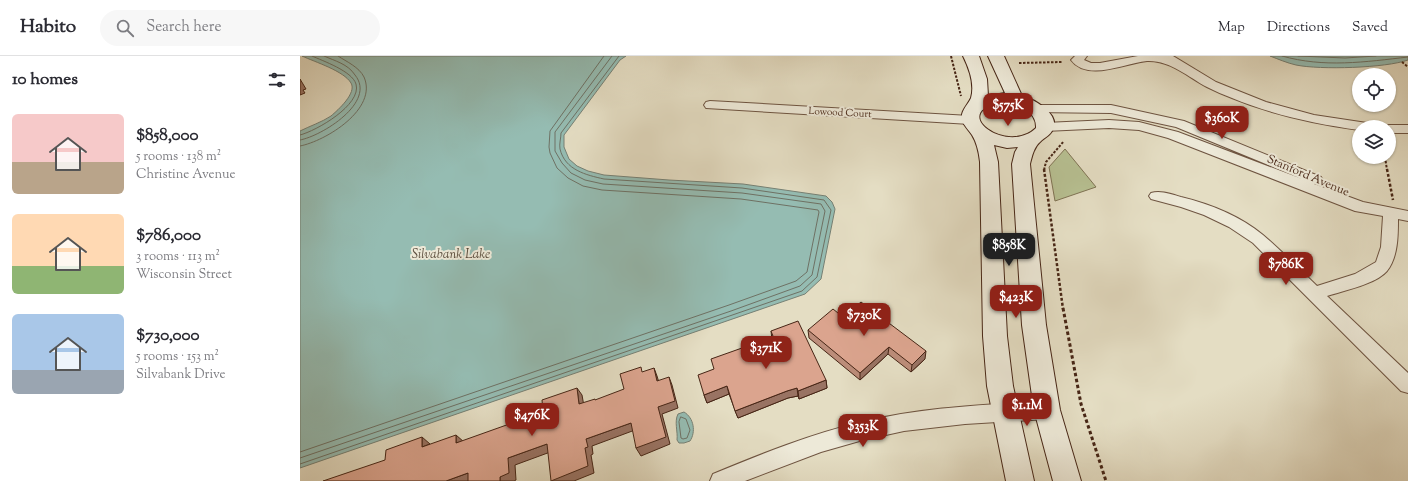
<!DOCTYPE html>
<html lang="en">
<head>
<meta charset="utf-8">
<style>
	:root { --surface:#fff; --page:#f7f7f7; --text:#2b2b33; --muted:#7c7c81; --line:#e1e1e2; --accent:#8f2418 }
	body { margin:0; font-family:"Sorts Mill Goudy",serif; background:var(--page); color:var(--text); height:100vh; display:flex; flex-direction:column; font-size:15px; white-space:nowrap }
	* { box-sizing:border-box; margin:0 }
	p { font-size:13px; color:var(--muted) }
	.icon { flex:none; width:22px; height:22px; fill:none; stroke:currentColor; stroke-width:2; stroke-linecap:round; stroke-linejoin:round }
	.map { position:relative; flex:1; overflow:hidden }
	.sheet { display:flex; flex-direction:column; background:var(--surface); width:300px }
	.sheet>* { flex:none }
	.fabs { position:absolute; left:1052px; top:12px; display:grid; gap:8px }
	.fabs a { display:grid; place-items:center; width:44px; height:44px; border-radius:50%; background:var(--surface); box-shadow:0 1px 3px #0004; font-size:20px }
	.price { position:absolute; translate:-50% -34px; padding:0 9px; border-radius:8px; background:var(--accent); color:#fff; font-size:13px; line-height:26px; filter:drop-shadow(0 1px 2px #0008) }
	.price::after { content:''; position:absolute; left:50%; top:24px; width:12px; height:9px; margin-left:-6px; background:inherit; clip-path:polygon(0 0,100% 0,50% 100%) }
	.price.current { background:#222; color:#fff }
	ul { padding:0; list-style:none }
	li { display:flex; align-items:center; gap:12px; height:100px; padding:0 12px }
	li span { display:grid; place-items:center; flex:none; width:112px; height:80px; border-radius:6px; color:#555 }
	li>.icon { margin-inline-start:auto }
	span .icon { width:48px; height:48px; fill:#fffc; stroke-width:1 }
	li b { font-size:17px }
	h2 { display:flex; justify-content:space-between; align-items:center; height:48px; padding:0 12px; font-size:17px }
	header { display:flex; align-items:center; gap:24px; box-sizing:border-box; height:56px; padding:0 20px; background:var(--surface); border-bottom:1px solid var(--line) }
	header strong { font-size:19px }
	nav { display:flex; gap:22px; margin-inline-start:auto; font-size:14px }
	.search { width:280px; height:36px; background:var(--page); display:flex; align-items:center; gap:10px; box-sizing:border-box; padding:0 14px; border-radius:22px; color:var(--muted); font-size:15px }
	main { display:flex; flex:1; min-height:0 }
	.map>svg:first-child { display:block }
	.green { fill:#b7c092; stroke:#7f7354 }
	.water { fill:#95bcb2; stroke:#768074 }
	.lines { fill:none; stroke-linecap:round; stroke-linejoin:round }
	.shore { stroke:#6e7164; stroke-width:1 }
	.minor-casing { stroke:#6e5441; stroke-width:2 }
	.secondary-casing { stroke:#472616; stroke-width:2 }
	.path-far2 { stroke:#472616; stroke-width:2; stroke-dasharray:2.5 1.5; stroke-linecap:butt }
	.path-far1 { stroke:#472616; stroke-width:2.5; stroke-dasharray:3 2; stroke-linecap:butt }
	.path { stroke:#472616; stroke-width:3; stroke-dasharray:3.5 2.5; stroke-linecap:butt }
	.minor { fill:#ede9d8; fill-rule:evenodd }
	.secondary { fill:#ede9d8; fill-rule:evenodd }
	.wall { fill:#bc8d7a; stroke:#472616 }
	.shaded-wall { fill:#997363; stroke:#472616 }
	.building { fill:#dba48e; stroke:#472616 }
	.labels { text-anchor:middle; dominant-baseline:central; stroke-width:4; stroke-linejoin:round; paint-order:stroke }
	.far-street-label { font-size:10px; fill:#472616; stroke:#ede9d8 }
	.street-label { font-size:12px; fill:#472616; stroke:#ede9d8 }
	.water-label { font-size:13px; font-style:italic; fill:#5a4c3d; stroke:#ede9d8 }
</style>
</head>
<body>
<header>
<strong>Habito</strong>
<div class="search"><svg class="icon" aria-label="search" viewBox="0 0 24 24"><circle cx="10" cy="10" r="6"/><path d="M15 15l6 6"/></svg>Search here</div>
<nav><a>Map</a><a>Directions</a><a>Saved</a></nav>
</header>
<main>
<section class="sheet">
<h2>10 homes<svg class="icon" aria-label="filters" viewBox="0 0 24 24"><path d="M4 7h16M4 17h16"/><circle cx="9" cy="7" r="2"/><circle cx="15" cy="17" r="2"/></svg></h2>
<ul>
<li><span style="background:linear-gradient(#f6c9c9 60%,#b9a48a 0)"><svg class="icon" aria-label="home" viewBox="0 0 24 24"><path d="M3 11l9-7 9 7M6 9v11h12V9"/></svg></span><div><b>$858,000</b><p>5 rooms · 138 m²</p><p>Christine Avenue</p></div></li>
<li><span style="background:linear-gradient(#ffd9b3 65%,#8fb573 0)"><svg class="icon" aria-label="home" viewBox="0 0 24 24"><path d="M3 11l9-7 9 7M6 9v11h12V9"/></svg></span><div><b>$786,000</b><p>3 rooms · 113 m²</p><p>Wisconsin Street</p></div></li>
<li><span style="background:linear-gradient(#a9c7e8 70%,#9aa5b1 0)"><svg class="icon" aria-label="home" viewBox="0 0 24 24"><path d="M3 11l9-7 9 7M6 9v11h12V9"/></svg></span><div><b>$730,000</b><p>5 rooms · 153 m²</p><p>Silvabank Drive</p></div></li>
</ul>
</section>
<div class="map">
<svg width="1108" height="425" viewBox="0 0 1108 425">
	<rect width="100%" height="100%" fill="#e4ddc3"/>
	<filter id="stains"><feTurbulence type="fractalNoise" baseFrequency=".005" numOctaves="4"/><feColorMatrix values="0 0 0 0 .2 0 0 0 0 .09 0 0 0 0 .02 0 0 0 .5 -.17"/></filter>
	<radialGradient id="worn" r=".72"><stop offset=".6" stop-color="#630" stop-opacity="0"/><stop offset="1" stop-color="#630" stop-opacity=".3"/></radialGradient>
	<!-- green -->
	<path class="green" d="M 765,93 L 796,131 L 755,145 L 749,111 Z"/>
	<!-- water -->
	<g class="water">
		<path d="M 2,0 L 326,0 L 320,4 L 264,79 L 264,91 L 269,103 L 277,110 L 288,115 L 304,119 L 369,124 L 443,128 L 526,140 L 532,146 L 535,153 L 521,223 L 505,238 L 0,412 L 0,75 C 10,70 22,66 31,60 C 38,54 57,37 51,27 C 44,15 15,6 2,0 Z"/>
		<path d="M 970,0 L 1108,0 L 1108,4 C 1086,12 1020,14 996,9 C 987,7 978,3 970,0 Z"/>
		<path d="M 384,356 C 394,362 396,376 390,385 L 384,387 L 379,387 L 377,384 C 378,375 374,366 378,358 Z"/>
	</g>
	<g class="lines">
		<!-- shore -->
		<g class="shore">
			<path d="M 982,0 C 1024,12 1065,6 1108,1"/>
			<path d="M 998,0 L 1045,2 L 1076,0"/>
			<path d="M 0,79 C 16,75 62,49 56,28 C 52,15 23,5 12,0"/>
			<path d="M 0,84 C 22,80 77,46 55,19 C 48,8 35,5 24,0"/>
			<path d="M 0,90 C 26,85 78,53 64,21 C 59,11 47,6 38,0"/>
			<path d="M 381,361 L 386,363 L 390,374 L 387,382 L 383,383 L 381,382 L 379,366 Z"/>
			<path d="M 0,396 L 429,249 L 496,225 L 507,216 L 519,156 L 518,154 L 441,143 L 302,134 L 283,130 L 268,122 L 257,112 L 250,97 L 249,91 L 250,75 L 304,0"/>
			<path d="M 0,402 L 431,255 L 500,230 L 512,219 L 525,155 L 521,148 L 442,137 L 303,128 L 285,124 L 271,117 L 262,107 L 255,95 L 255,76 L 312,0"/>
			<path d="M 0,408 L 502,235 L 517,221 L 531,154 L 524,144 L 442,132 L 304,123 C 286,119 265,114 260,93 C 259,88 261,82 261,77 L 319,0"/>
		</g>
		<!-- minor casing -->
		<g class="minor-casing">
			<g id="minor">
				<path d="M 775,0 L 787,0 L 784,4 L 791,7 L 800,7 L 838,0 L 873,0 L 916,26 L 966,46 L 1014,59 L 1067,67 L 1072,68 L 1073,71 L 1059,71 L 1059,74 C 1016,68 973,59 932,42 C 924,39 915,35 907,31 C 888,21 870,4 847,5 C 826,7 787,26 771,4 Z"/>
				<path d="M 410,45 L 670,60 L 674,61 L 676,64 L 674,67 L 670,68 L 406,52 L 404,49 L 406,46 Z"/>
				<path d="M 737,49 L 811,49 L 884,65 L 1021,121 L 1023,124 L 1021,127 L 1014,128 L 1063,146 L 1108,155 L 1108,165 L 1098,163 C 1098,180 1098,201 1087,215 C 1076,228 1043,235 1027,240 L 1108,317 L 1108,337 L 1101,335 L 953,187 L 929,171 L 904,159 L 881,151 L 851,143 L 849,140 L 851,137 C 860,134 871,138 881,141 C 910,148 940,160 963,179 C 982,195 999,213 1017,230 L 1055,218 L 1076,206 L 1081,191 L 1083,160 L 1055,155 L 868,82 L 839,74 L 809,72 L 745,75 L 740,74 L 739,71 L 740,68 L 745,67 L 809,64 L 839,66 L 878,76 L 1002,123 L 876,71 L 811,57 L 733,56 L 731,53 L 733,50 Z"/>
				<path d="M 1089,69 L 1108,69 L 1108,77 L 1089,77 L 1089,71 L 1084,71 Z"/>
				<path d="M 747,345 L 754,348 L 757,354 L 754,360 L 747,363 L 665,368 L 604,375 L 563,384 L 521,396 L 445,425 L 410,425 L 413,418 C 461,398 511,378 562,366 C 623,351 685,349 747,345 Z"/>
			</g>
		</g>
		<!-- secondary casing -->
		<g class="secondary-casing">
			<path id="secondary" d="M 663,0 L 679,0 L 687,23 L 688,40 L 705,37 L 688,0 L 704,0 L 722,40 C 734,43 760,58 753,73 C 750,80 745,81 740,86 C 734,91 732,100 730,108 L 746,269 L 760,354 L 781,425 L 753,425 L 734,354 L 722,269 L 712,108 L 715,96 L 718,91 L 707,92 L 694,89 L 698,106 L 707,280 L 713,330 L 734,425 L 706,425 L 687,330 L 683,280 L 680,106 C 679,97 677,87 672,79 C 669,74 664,70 662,64 C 660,55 668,49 671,42 C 675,28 669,12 663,0 ZM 700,47 C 715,48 737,53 736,72 C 707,100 648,56 700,47 Z"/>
		</g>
		<!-- path-far2 -->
		<g class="path-far2">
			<path d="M 651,0 L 661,40"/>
			<path d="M 1102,6 L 1108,11"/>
			<path d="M 719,7 L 762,6"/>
			<path d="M 1085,101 L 1087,114"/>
			<path d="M 744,114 L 746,106 L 764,85"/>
		</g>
		<!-- path-far1 -->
		<g class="path-far1">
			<path d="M 744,113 L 763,253"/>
			<path d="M 1087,113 L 1093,144"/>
		</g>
		<!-- path -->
		<path class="path" d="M 763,252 L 781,348 L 806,425"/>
		<!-- minor -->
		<use href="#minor" class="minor"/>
		<!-- secondary -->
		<use href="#secondary" class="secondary"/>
	</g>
	<!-- wall -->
	<g class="wall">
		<path d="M 543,261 L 625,303 L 611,316 L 588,298 L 560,324 L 509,282 L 508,274 Z"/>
		<path d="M 471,275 L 526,324 L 527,332 L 499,343 L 498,340 L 488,342 L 438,362 L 429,338 L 407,347 L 404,339 L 447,304 L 476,293 L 472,284 Z"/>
	</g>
	<!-- shaded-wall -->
	<g class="shaded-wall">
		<path d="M 0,23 L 6,33 L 3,34 L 5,37 L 0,39 Z"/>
		<path d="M 589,291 L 588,298 L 560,324 L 560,317 Z"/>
		<path d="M 626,295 L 625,303 L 611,316 L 612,309 Z"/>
		<path d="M 354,312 L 357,320 L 361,333 L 357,325 Z"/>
		<path d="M 369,321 L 372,329 L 378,352 L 362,358 L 370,388 L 341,400 L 336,392 L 358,351 Z"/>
		<path d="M 526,324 L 527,332 L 499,343 L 498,335 Z"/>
		<path d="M 427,330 L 429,338 L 407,347 L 404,339 Z"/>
		<path d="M 277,332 L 282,339 L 285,356 L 279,348 Z"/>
		<path d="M 497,332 L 498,340 L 488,342 L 438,362 L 435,355 L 487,335 Z"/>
		<path d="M 331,367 L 335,374 L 292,390 L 293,398 L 291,399 L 294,417 L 274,425 L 251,425 L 286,383 Z"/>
		<path d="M 156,379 L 164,386 L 156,387 Z"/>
		<path d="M 122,381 L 130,388 L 122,391 Z"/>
		<path d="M 247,388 L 253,395 L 215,409 L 216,424 L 214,425 L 200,425 L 200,421 L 208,402 Z"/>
		<path d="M 168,417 L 173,425 L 146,425 Z"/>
	</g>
	<!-- building -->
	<g class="building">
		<path d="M 561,246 L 626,295 L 612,309 L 589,291 L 560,317 L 508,274 L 533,253 L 543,261 Z"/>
		<path d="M 498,265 L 526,324 L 498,335 L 497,332 L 487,335 L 435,355 L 427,330 L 404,339 L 398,319 L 414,313 L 411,303 L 442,292 L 447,304 L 478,293 L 471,275 Z"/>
		<path d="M 341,311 L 342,316 L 354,312 L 357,325 L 369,321 L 375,345 L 358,351 L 366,381 L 336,392 L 331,367 L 286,383 L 288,391 L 285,392 L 288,410 L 251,425 L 247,388 L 208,402 L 209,417 L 200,421 L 200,425 L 168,425 L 168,417 L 146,425 L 23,425 L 85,404 L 86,394 L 122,381 L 122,391 L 156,379 L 156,387 L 243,356 L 242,344 L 277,332 L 279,348 L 295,343 L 295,344 L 324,333 L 320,318 Z"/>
	</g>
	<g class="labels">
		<!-- far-street labels -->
		<g class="far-street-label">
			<text transform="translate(540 57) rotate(3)">Lowood Court</text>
		</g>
		<!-- street labels -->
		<g class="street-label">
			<text transform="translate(1008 120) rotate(23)">Stanford Avenue</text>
		</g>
		<!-- water labels -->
		<g class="water-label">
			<text x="151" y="199">Silvabank Lake</text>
		</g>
	</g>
	<rect width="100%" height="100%" filter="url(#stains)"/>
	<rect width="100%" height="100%" fill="url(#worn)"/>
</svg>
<div class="fabs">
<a><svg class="icon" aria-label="locate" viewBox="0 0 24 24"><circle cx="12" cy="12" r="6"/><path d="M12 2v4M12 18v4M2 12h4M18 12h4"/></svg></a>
<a><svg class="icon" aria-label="layers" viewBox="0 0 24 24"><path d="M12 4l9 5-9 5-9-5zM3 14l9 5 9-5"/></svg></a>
</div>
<b class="price" style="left:708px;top:71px">$575K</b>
<b class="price" style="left:922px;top:84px">$360K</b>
<b class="price current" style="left:709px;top:211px">$858K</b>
<b class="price" style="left:986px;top:230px">$786K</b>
<b class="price" style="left:716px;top:263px">$423K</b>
<b class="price" style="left:564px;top:281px">$730K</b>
<b class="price" style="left:466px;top:314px">$371K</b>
<b class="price" style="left:727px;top:371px">$1.1M</b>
<b class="price" style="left:232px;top:381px">$476K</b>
<b class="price" style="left:563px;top:392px">$353K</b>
</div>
</main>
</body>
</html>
